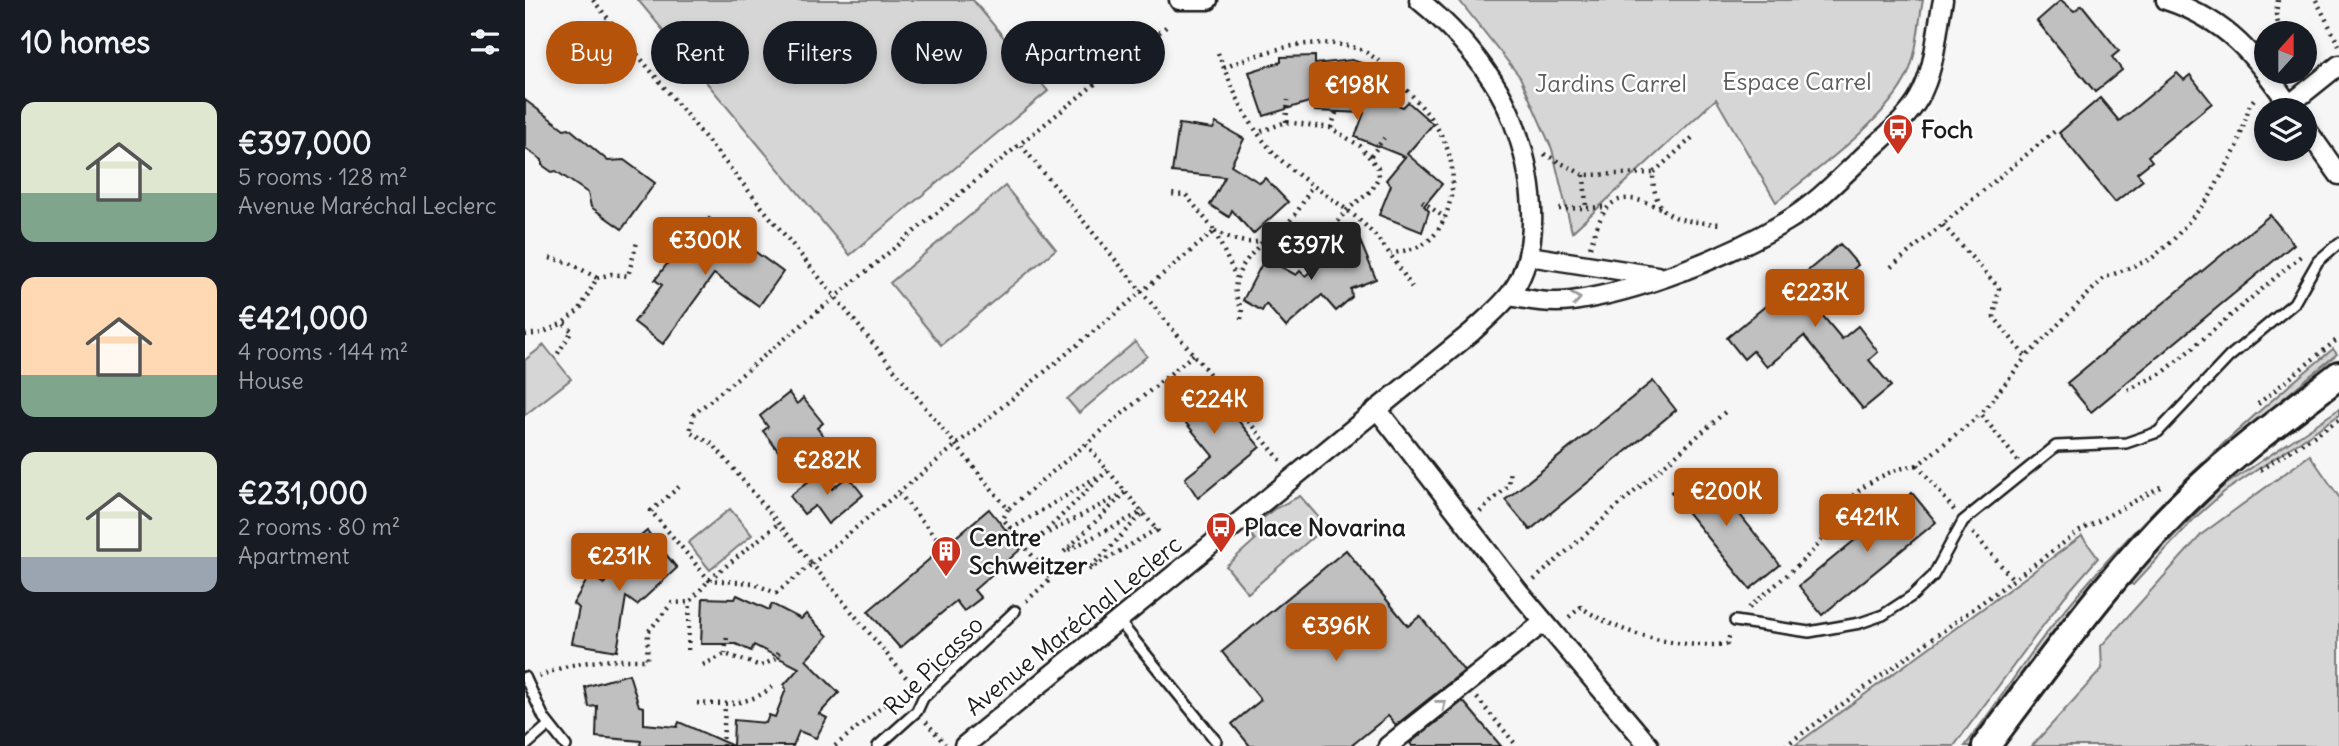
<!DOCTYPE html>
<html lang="en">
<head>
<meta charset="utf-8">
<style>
	:root { --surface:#171b24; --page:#20242c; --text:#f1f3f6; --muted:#9ea1a6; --accent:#b45309 }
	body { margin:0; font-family:Delius,sans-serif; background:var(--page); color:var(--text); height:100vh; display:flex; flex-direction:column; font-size:26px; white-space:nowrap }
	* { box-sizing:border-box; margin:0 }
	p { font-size:23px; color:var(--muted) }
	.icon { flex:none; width:38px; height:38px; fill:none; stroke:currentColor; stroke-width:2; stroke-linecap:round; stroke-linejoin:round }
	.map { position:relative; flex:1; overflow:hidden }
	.side { display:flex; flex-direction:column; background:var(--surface); width:525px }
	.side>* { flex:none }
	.top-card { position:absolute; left:21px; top:21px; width:665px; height:63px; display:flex; gap:14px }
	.needle { width:46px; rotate:21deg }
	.fabs { position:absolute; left:1729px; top:21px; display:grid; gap:14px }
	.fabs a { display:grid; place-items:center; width:63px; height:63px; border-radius:50%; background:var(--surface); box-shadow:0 4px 10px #0003; font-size:35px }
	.price { position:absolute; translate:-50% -60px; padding:0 16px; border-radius:7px; background:var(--accent); color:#fff; font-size:23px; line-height:46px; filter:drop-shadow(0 2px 4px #0008) }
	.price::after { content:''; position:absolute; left:50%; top:42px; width:21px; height:16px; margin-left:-10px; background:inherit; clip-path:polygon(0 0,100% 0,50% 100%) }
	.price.current { background:#222; color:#fff }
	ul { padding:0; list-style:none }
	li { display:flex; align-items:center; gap:21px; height:175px; padding:0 21px }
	li span { display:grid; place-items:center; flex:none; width:196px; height:140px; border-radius:14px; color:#555 }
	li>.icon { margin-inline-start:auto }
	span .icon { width:84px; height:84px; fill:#fffc; stroke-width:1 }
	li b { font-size:30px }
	h2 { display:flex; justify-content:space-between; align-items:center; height:84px; padding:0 21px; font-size:30px }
	.pill { padding:0 24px; border-radius:32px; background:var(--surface); box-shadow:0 4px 10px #0003; font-size:24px; line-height:63px }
	.pill.current { background:var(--accent); color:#fff }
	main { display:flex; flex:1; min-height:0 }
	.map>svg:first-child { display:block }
	.green { fill:#d6d6d6; stroke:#797979; stroke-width:2 }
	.building { fill:#c0c0c0; stroke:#1c1c1c; stroke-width:2 }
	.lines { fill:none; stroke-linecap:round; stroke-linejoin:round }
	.service-casing { stroke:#1c1c1c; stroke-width:14 }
	.minor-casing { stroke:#1c1c1c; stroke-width:23 }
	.secondary-casing { stroke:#1c1c1c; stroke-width:32 }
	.path { stroke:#1c1c1c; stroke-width:4.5; stroke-dasharray:2 5; stroke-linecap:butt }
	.service { stroke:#fff; stroke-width:9 }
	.minor { stroke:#fff; stroke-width:18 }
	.secondary { stroke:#fff; stroke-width:26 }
	.oneway { stroke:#999 }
	.labels { text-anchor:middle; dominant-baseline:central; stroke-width:5; stroke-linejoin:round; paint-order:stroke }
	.park-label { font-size:24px; fill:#5d5d5d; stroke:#fff }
	.poi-label { font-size:24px; font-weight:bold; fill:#1c1c1c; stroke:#fff; text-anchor:start }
	.street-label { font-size:24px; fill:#1c1c1c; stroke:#fff }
</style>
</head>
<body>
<main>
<section class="side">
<h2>10 homes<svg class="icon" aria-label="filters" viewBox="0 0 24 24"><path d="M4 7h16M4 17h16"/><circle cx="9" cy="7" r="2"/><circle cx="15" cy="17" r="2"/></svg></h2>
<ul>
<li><span style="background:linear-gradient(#dfe7d0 65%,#7fa58c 0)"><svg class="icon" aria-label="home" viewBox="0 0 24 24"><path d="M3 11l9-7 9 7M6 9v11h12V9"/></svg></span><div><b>€397,000</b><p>5 rooms · 128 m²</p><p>Avenue Maréchal Leclerc</p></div></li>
<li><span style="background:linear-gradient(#ffd9b3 70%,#7fa58c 0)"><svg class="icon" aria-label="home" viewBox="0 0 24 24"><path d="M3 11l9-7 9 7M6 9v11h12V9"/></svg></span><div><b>€421,000</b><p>4 rooms · 144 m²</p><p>House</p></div></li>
<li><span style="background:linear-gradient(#dfe7d0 75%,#9aa5b1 0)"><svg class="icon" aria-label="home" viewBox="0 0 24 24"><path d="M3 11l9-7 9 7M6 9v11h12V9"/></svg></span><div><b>€231,000</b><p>2 rooms · 80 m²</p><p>Apartment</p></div></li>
</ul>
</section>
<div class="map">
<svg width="1814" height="746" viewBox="0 0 1814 746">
	<rect width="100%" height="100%" fill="#f6f6f6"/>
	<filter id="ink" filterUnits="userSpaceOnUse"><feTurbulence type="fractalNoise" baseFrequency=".0143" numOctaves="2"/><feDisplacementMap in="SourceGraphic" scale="14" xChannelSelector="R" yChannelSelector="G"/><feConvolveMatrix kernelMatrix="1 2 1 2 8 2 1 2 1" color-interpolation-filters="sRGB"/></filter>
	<g filter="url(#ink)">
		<!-- green -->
		<g class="green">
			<path d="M 113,0 L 448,0 L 523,91 L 325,255 Z"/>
			<path d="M 934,0 L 1398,0 C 1393,25 1393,50 1383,74 C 1363,119 1290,171 1251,202 L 1191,99 L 1047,232 L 1027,149 L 995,77 Z"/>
			<path d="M 480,186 L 531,249 L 416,345 L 365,283 Z"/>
			<path d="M 610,342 L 622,356 L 554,413 L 542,399 Z"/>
			<path d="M 19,345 L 46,379 L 0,415 L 0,360 Z"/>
			<path d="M 1808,349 L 1812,354 C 1713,433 1622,518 1541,616 C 1507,657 1478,704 1446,746 L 1440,746 C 1473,704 1500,658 1534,617 C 1615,517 1708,430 1808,349 Z"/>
			<path d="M 1814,409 L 1814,415 L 1699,492 L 1670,518 L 1608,585 L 1603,582 L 1696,488 Z"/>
			<path d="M 1785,455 L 1814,497 L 1814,746 L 1507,746 L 1577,669 L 1576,646 L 1677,534 Z"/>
			<path d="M 775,496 L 801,526 L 723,593 L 701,566 L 730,540 L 723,531 L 749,509 Z"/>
			<path d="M 205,509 L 227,535 L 185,570 L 163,543 Z"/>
			<path d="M 1557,536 L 1573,558 L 1540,596 L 1429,746 L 1269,746 Z"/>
		</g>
		<!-- building -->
		<g class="building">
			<path d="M 1536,0 L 1549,11 L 1557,5 L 1594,51 L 1587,57 L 1597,70 L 1570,92 L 1512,21 Z"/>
			<path d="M 790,56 L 790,64 L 827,60 L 855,69 L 846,95 L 878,107 L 883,102 L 908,124 L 882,154 L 917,184 L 899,206 L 904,211 L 897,232 L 854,215 L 866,185 L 861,180 L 880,157 L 830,137 L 839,113 L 790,111 L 790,100 L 739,116 L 724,72 L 756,62 L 756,57 Z"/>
			<path d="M 1652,73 L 1659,80 L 1665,75 L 1687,103 L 1623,156 L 1627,161 L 1612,173 L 1618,180 L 1590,202 L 1534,133 L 1575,98 L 1594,121 Z"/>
			<path d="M 0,100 L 39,129 L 44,128 L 83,161 L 99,160 L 130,183 L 97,229 L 66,207 L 63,193 L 31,171 L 27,172 L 17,165 L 17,160 L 0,148 Z"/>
			<path d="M 691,123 L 719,139 L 706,165 L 735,183 L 740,178 L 763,202 L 728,234 L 707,210 L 704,217 L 685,205 L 700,177 L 647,172 L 654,124 L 688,129 Z"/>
			<path d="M 1745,215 L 1769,244 L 1566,412 L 1542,383 Z"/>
			<path d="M 184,218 L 258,272 L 234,306 L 189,274 L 138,344 L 109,322 L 137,285 L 130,280 L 169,228 L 174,232 Z"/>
			<path d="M 833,236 L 851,279 L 826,289 L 827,297 L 811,311 L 797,295 L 761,327 L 741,304 L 737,311 L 718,300 L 740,258 L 771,275 L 775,271 L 780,276 L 805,256 L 802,249 Z"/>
			<path d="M 1315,244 L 1333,265 L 1326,271 L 1331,277 L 1292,309 L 1317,339 L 1333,326 L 1353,352 L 1344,360 L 1366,386 L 1338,409 L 1279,336 L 1242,367 L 1228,351 L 1219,359 L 1202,338 Z"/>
			<path d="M 679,379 L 735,447 L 673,498 L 660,478 L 688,456 L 647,406 Z"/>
			<path d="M 1128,381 L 1151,410 L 1005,530 L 980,500 Z"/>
			<path d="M 264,393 L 272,404 L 278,398 L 298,423 L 292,428 L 301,439 L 272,462 L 263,451 L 257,456 L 238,431 L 243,427 L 235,416 Z"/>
			<path d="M 1177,467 L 1255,565 L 1225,589 L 1146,492 Z"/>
			<path d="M 294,473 L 307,489 L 323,476 L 338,495 L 303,524 L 290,506 L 279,514 L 265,496 Z"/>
			<path d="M 1387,493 L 1411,522 L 1297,615 L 1274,586 Z"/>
			<path d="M 464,509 L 496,549 L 449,590 L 456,598 L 439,611 L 431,601 L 375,648 L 343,611 Z"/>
			<path d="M 122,531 L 152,568 L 112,605 L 101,597 L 92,651 L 47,643 L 54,608 L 48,604 L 65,575 L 79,584 L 97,552 Z"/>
			<path d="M 821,550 L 883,626 L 895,616 L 939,671 L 871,725 L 863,716 L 826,746 L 725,746 L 707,724 L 736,700 L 697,652 Z"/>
			<path d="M 212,595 L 244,610 L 247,604 L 276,619 L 281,614 L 303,636 L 281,660 L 314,693 L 294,714 L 302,718 L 291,738 L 274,731 L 268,746 L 115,746 L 116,741 L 71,737 L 72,706 L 64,707 L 60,687 L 104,674 L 114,706 L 119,707 L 119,724 L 152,727 L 154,722 L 208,746 L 209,720 L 241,723 L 244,715 L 250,717 L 261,689 L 259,685 L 274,668 L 229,645 L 226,651 L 211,644 L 176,644 L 178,598 L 210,599 Z"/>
			<path d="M 938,701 L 976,746 L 887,746 L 885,743 Z"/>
		</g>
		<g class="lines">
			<!-- service casing -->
			<g class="service-casing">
				<g id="service">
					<path d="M 593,620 L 691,741"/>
					<path d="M 1210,621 L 1284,632 L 1335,623 L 1358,615 L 1387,596 L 1408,576 L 1438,521 L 1531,446 L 1601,443 L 1633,432 L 1704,357 L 1769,303 L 1793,261 L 1814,243"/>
					<path d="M 0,677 L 19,718 L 41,746"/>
					<path d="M 0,746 L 24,725"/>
					<path d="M 353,746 L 392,711 L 398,698 L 490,611"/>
				</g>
			</g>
			<!-- minor casing -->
			<g class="minor-casing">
				<g id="minor">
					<path d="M 654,0 L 683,0"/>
					<path d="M 1641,0 C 1705,21 1730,57 1768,110"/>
					<path d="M 1764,105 L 1814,65"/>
					<path d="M 1780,127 L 1814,175"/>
					<path d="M 1004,256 L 1132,276"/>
					<path d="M 984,296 C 1005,300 1026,304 1047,301 C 1116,291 1202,257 1262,221 C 1292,203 1317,176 1343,152 C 1360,136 1382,119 1394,98 C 1411,67 1411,33 1418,0"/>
					<path d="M 852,409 L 994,592 L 1124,746"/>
					<path d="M 439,746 L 947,332 C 965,315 986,299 996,276 C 1021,220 1000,129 967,80 C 948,51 921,22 894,0"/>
					<path d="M 863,746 L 1019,622"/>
				</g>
			</g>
			<!-- secondary casing -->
			<g class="secondary-casing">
				<path id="secondary" d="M 1461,746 C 1528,657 1592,565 1674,488 C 1717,447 1767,412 1814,375"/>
			</g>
			<!-- path -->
			<g class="path">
				<path d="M 68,0 L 483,509 L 669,354"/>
				<path d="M 1753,0 L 1751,14 L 1755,33"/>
				<path d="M 1791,0 L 1814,45"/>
				<path d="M 641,27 L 495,144 L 757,462"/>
				<path d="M 693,53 C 707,89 721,122 747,151 C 769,175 796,190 822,210 C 852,232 870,260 889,291"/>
				<path d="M 699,68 C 736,52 782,37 823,46 C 851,52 862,70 881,89 C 915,125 939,160 922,212 C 918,224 909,239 897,245 C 888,250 876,251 866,254"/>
				<path d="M 761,122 L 763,100"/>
				<path d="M 806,128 L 815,102"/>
				<path d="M 1167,138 L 1128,173 C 1128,221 1155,221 1196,224"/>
				<path d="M 1019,154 L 1059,175 L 1128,173"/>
				<path d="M 846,156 L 859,138"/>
				<path d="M 1059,175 L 1061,207"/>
				<path d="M 897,201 L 920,218"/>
				<path d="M 1034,209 L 1082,207"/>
				<path d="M 1418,225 L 1474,288 L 1469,317 L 1501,357 L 1579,278 L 1626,259 L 1648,240 L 1684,198 L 1712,147 L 1725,104 L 1731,97"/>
				<path d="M 690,231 C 698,234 707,240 716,241 C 750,249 774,213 786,187"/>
				<path d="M 690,232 L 711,277"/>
				<path d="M 1065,247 C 1079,203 1088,187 1135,208"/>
				<path d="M 25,258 L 45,263 L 72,278 L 55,309 L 38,323"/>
				<path d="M 1366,267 L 1530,131"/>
				<path d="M 72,278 L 86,274 L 103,276 L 112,242"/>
				<path d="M 716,319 L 717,309 C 699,280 722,259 741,238 L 763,253 L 773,254 L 791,248 L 822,210 L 847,190 L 854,176 L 853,168 L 835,146 L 806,128 L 761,122 L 732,133"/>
				<path d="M 0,335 L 17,333 L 38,323 L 47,331 L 30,358"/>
				<path d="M 1603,390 L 1639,372 L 1777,255"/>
				<path d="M 1733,404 L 1814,338"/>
				<path d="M 561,444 L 636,535"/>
				<path d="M 1493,461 L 1456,414 L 1501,357"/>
				<path d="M 583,470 L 515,537 L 601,492"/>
				<path d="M 1735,470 L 1814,420"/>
				<path d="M 154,487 L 126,511 L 184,580 L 227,583 L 251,593 L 287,564 L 188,444 L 165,432 L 169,414 L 495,144"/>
				<path d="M 374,493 L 417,545"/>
				<path d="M 596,497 L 539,552 L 619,511"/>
				<path d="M 483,509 L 478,519 L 526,579 L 500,602"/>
				<path d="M 1429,510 L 1393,465 L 1456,414"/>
				<path d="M 955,512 L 983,486 L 985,470"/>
				<path d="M 616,515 L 563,570 L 632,529"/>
				<path d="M 486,529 L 575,475"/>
				<path d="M 1448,533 L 1487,578"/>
				<path d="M 1009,580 L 1200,412"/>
				<path d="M 1224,608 C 1247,587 1271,569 1292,546 C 1302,534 1308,518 1319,505 C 1337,484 1364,469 1393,465"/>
				<path d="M 1044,617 L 1056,607 C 1096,635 1153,649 1202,644 L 1205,634"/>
				<path d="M 163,650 L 165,602"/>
				<path d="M 200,654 L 202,636"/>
				<path d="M 178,665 L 200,654 L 236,666 L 250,659 L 256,649"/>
				<path d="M 14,677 C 50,659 83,660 122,660 L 123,632 L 147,603 L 165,602 L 184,580 L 254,523"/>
				<path d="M 390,688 L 287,564 L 690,231 L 661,195 L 643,194"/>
				<path d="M 952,698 L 992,746"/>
				<path d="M 172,703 C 199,705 225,705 247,687"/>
				<path d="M 401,722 L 420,744"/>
				<path d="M 198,746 L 200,705"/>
				<path d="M 310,746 L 368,698 L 378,704"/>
				<path d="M 1260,746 L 1555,531 L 1639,485"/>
			</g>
			<!-- service -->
			<use href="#service" class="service"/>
			<!-- minor -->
			<use href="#minor" class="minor"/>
			<!-- secondary -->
			<use href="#secondary" class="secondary"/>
		</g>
		<!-- one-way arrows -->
		<defs><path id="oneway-chevron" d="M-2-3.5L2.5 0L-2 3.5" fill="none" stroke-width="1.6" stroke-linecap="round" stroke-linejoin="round" transform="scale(1.75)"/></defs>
		<g class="oneway">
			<use href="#oneway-chevron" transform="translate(1051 299) rotate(-10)"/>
			<use href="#oneway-chevron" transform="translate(917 704) rotate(-38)"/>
		</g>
	</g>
	<!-- icons -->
	<defs>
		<g id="bus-pin" transform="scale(1.575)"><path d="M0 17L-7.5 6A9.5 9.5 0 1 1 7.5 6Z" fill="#c8321e" stroke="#fff"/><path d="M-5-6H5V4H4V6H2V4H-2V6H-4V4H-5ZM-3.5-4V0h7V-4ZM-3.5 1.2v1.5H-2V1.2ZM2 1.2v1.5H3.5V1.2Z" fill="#fff"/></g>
		<g id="building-pin" transform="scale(1.575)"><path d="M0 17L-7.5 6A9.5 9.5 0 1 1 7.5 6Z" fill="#c8321e" stroke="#fff"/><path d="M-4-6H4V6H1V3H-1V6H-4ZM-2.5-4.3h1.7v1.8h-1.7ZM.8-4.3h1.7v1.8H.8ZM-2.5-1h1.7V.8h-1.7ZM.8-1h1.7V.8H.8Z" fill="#fff"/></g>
	</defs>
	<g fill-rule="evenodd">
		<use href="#bus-pin" x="1373" y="129"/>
		<use href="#bus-pin" x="696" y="527"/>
		<use href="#building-pin" x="421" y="551"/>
	</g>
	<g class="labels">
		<!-- park labels -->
		<g class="park-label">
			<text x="1272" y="81">Espace Carrel</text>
			<text x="1086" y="83">Jardins Carrel</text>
		</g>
		<!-- poi labels -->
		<g class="poi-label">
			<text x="1396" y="129">Foch</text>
			<text x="719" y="527">Place Novarina</text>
			<text x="444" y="537">Centre<tspan x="444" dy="28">Schweitzer</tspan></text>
		</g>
		<!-- street labels -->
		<g class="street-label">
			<text transform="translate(548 625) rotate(-39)">Avenue Maréchal Leclerc</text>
			<text transform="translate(408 665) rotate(-45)">Rue Picasso</text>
		</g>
	</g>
</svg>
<div class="fabs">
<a><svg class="needle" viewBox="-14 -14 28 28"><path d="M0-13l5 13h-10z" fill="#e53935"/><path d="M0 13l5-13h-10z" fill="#9ea1a6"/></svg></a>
<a><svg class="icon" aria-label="layers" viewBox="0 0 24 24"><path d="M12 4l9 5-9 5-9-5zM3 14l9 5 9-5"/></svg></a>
</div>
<b class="price" style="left:832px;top:122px">€198K</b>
<b class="price" style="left:180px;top:277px">€300K</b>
<b class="price current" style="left:786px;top:282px">€397K</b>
<b class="price" style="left:1290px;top:329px">€223K</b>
<b class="price" style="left:689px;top:436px">€224K</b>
<b class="price" style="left:302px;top:497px">€282K</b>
<b class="price" style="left:1201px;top:528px">€200K</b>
<b class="price" style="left:1342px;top:554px">€421K</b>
<b class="price" style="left:94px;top:593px">€231K</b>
<b class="price" style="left:811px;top:663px">€396K</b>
<div class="top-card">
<a class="pill current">Buy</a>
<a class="pill">Rent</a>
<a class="pill">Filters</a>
<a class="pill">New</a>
<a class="pill">Apartment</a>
</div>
</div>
</main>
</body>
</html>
